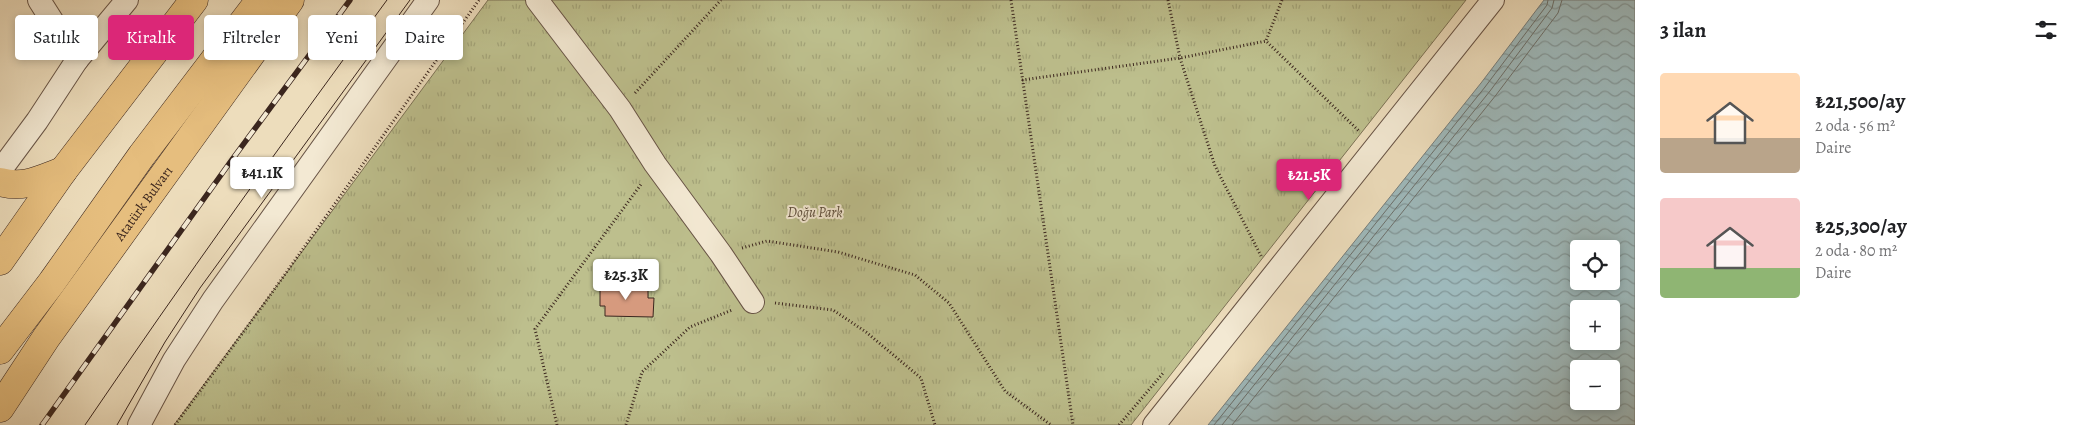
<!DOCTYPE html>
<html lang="tr">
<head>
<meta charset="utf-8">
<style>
	:root { --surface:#fff; --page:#f6f6f6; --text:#202124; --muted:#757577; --accent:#db2777 }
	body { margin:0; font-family:Alegreya,serif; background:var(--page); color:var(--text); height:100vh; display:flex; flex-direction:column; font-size:19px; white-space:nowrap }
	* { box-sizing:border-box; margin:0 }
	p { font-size:16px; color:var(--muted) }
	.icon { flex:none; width:28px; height:28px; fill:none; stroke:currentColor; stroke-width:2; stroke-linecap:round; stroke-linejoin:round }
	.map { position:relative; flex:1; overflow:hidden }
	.sheet { display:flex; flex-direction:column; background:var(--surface); width:450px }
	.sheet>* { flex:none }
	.guide { position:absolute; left:15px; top:15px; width:475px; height:45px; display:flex; gap:10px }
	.tools { position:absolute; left:1570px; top:240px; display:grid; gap:10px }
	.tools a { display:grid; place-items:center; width:50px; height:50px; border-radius:5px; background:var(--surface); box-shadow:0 2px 8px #0003; font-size:25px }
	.price { position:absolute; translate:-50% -42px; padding:0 11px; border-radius:5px; background:#fff; color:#222; font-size:16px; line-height:32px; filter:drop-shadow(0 1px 2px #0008) }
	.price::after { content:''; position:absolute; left:50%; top:30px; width:15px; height:11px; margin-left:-8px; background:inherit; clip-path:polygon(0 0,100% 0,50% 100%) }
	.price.current { background:var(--accent); color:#fff }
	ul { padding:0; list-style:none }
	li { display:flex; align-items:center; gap:15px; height:125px; padding:0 25px }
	li span { display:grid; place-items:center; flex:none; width:140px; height:100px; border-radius:5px; color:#555 }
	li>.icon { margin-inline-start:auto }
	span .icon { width:60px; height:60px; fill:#fffc; stroke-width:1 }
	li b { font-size:21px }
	h2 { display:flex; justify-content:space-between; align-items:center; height:60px; padding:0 25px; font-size:21px }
	.tag { padding:0 18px; border-radius:5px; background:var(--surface); box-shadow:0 2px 8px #0003; font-size:18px; line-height:45px }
	.tag.current { background:var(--accent); color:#fff }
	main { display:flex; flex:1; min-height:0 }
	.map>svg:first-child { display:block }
	.park { fill:url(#park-tufts); stroke:#7c7256 }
	.water { fill:url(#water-waves); stroke:#767e7c; fill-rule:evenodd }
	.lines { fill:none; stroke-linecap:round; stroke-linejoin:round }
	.shore { stroke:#6c706c; stroke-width:1 }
	.building { fill:#d69a7e; stroke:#3b261e }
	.minor-casing { stroke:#685446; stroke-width:24 }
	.primary-casing { stroke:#3b261e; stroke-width:29 }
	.trunk-casing { stroke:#3b261e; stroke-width:29 }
	.path { stroke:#3b261e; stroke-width:3; stroke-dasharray:1 2.5; stroke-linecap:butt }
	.minor { stroke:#f3e9d3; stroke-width:22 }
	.primary { stroke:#e6be7e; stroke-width:28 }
	.trunk { stroke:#e6be7e; stroke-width:28 }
	.tram { stroke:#3b261e; stroke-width:1 }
	.rail-casing { stroke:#3b261e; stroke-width:5.5 }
	.rail { stroke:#f3e9d3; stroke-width:4; stroke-dasharray:11; stroke-linecap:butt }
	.labels { text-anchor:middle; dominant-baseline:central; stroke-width:4; stroke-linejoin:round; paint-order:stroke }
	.street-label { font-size:14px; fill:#3b261e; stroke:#f3e9d3 }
	.park-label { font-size:14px; font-style:italic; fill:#5c4c3a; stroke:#f3e9d3 }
</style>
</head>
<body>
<main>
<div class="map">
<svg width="1635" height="425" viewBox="0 0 1635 425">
	<defs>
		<pattern id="park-tufts" width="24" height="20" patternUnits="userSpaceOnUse" patternTransform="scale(1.25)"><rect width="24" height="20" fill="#bdbf8d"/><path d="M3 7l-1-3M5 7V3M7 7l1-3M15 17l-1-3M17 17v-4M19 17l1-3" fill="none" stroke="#a3a479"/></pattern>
		<pattern id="water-waves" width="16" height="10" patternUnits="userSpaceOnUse" patternTransform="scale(1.25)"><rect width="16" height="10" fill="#9eb9bb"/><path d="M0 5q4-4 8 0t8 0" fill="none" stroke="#829697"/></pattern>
	</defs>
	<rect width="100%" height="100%" fill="#edddbc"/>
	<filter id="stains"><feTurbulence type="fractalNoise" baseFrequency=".004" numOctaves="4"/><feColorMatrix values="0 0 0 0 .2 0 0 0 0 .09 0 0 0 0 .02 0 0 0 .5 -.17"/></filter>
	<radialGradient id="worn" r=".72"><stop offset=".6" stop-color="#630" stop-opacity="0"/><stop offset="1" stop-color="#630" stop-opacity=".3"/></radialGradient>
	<!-- park -->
	<path class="park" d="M 488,0 L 1466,0 L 1131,425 L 174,425 Z"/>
	<!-- water -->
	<path class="water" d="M 1544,0 L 1635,0 L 1635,425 L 1208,425 L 1481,83 ZM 1579,249 L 1611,249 L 1611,281 L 1579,281 ZM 1579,309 L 1611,309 L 1611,341 L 1579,341 ZM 1579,369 L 1611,369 L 1611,401 L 1579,401 Z"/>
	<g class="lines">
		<!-- shore -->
		<g class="shore">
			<path d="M 1214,425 L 1485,87 L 1547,5 L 1548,0"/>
			<path d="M 1222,425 L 1490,91 L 1552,8 L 1554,0"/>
			<path d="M 1232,425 L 1496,95 L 1558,13 L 1562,0"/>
		</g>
	</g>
	<!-- building -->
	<path class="building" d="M 600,284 L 648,285 L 648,298 L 654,298 L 653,317 L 605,316 L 605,306 L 600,306 Z"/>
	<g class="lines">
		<!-- minor casing -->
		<g class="minor-casing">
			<g id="minor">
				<path d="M 39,0 L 77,60"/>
				<path d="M 537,0 L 620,109 L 655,164 L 721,254 L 753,302"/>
				<path d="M 0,171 L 37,121 L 77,60 L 127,0"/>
				<path d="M 139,425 L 174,360 L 213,300 L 428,0"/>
				<path d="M 1154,425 L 1493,0"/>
			</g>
		</g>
		<!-- primary casing -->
		<g class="primary-casing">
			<g id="primary">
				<path d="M 0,182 C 24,189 41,179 63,171"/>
				<path d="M 0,261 L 63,171 L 194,0"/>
				<path id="s1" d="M 0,408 L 46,338 L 290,0"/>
			</g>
		</g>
		<!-- trunk casing -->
		<g class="trunk-casing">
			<path id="trunk" d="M 0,350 L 52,282 L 142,155 L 260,0"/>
		</g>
		<!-- path -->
		<g class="path">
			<path d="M 1011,0 L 1073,425"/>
			<path d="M 1168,0 L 1180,58 L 1215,166 L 1261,256"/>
			<path d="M 1282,0 L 1266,41 L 1359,131"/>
			<path d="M 1022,80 L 1180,58 L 1266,41"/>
			<path d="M 635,93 L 721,0"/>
			<path d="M 742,248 L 767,241 L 838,252 L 915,275 L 949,303 L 1005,391 L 1051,425"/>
			<path d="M 775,303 L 833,310 L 866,332 L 921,378 L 935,425"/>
			<path d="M 175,425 L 264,304 L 479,0"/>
			<path d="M 557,425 L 535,329 L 642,183"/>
			<path d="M 626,425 L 642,372 L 690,327 L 732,310"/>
			<path d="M 1119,425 L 1164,372"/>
		</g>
		<!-- minor -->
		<use href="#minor" class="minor"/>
		<!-- primary -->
		<use href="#primary" class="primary"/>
		<!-- trunk -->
		<use href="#trunk" class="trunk"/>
		<!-- tram -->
		<g class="tram">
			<path d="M 85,425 C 183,281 284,140 387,0"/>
			<path d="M 117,425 L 165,342 L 200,288 L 410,0"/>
		</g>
		<!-- rail casing -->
		<g class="rail-casing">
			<path id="rail" d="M 42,425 L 231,161 L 350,0"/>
		</g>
		<!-- rail -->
		<use href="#rail" class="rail"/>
	</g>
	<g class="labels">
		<!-- street labels -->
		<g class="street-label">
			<text stroke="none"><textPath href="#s1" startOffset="250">Atatürk Bulvarı</textPath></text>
		</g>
		<!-- park labels -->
		<g class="park-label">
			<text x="815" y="212">Doğu Park</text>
		</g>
	</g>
	<rect width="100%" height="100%" filter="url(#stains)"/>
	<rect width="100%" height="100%" fill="url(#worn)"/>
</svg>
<div class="tools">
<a><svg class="icon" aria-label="locate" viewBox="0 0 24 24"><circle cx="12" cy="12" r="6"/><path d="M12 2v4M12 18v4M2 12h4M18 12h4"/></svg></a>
<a>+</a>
<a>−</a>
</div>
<b class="price" style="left:262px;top:199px">₺41.1K</b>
<b class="price current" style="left:1309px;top:201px">₺21.5K</b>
<b class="price" style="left:626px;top:301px">₺25.3K</b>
<div class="guide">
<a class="tag">Satılık</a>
<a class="tag current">Kiralık</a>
<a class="tag">Filtreler</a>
<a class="tag">Yeni</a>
<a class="tag">Daire</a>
</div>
</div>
<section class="sheet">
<h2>3 ilan<svg class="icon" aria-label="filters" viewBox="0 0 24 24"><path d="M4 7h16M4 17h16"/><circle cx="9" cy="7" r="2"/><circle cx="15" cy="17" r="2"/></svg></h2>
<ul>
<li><span style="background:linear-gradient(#ffd9b3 65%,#b9a48a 0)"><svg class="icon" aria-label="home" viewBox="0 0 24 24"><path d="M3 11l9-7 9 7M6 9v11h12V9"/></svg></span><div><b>₺21,500/ay</b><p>2 oda · 56 m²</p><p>Daire</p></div></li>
<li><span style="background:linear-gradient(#f6c9c9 70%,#8fb573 0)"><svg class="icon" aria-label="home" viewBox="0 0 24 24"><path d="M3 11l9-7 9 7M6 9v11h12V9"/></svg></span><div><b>₺25,300/ay</b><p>2 oda · 80 m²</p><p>Daire</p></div></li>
</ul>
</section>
</main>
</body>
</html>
